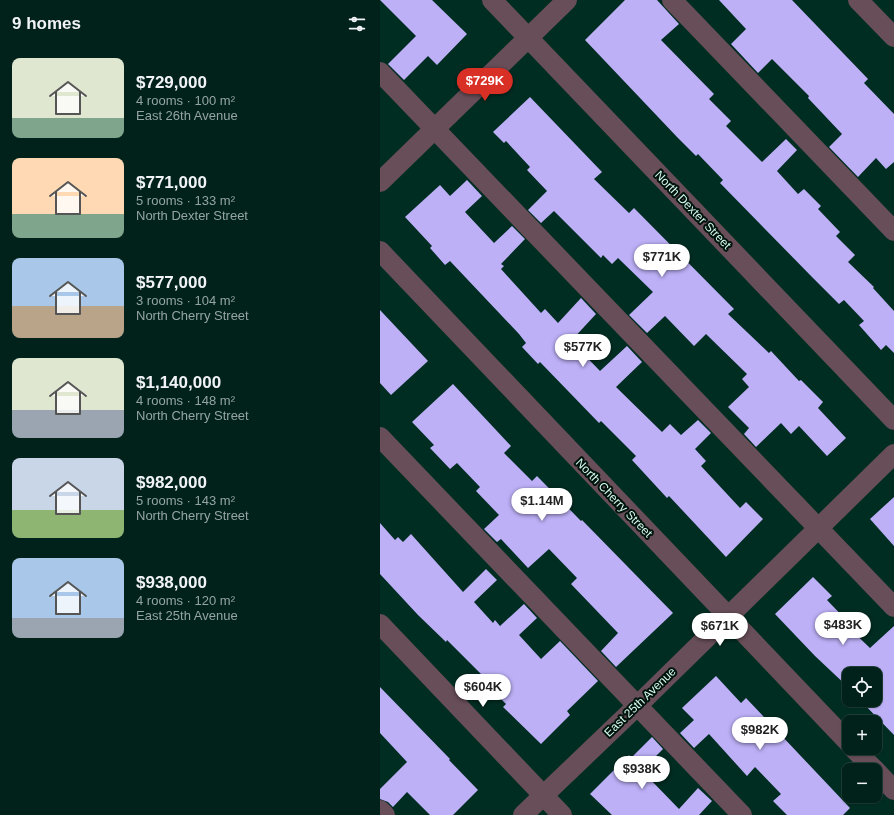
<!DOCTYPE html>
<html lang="en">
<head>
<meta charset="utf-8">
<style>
	:root { --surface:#00221a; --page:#0a2a23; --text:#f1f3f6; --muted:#95a4a2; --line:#223f39; --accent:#d93025 }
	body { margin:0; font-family:Helvetica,sans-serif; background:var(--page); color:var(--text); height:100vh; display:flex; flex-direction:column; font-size:15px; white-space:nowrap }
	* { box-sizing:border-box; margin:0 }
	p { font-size:13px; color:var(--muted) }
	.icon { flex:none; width:22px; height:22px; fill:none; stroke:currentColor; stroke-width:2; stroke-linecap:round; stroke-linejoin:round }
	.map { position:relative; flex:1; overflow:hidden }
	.sheet { display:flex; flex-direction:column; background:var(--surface); width:380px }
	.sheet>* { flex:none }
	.controls { position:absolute; left:462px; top:667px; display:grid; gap:8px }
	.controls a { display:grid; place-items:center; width:40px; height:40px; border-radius:8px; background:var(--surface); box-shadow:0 1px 3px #0004,0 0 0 1px var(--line); font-size:20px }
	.price { position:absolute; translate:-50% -34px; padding:0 9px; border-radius:14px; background:#fff; color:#222; font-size:13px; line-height:26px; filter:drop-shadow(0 1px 2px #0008) }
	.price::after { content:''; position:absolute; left:50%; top:24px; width:12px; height:9px; margin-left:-6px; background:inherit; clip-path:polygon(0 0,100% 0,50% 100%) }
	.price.on { background:var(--accent); color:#fff }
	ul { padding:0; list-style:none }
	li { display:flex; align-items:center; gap:12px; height:100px; padding:0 12px }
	li span { display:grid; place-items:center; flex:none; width:112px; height:80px; border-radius:8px; color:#555 }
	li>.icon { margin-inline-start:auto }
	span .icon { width:48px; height:48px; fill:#fffc; stroke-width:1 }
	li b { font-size:17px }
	h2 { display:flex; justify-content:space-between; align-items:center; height:48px; padding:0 12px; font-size:17px }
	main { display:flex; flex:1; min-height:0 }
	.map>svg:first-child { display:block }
	.building { fill:#bdb0f7 }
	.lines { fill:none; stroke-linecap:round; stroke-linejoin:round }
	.minor { stroke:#684e58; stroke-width:20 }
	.labels { text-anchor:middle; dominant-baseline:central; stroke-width:4; stroke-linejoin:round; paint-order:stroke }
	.street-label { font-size:12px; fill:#d7fdf0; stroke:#00130c }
</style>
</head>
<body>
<main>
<section class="sheet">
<h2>9 homes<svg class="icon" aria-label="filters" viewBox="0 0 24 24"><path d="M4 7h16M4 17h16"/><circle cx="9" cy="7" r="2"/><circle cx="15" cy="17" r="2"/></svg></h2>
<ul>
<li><span style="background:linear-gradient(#dfe7d0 75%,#7fa58c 0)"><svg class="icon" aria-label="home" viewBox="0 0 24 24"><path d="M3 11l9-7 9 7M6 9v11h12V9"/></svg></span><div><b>$729,000</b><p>4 rooms · 100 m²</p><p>East 26th Avenue</p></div></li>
<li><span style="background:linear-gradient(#ffd9b3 70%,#7fa58c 0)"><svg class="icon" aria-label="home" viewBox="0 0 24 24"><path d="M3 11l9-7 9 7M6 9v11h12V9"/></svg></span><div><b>$771,000</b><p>5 rooms · 133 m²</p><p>North Dexter Street</p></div></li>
<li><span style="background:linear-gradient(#a9c7e8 60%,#b9a48a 0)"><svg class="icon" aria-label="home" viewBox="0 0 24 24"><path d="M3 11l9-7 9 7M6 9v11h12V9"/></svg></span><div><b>$577,000</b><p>3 rooms · 104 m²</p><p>North Cherry Street</p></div></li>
<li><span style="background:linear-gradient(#dfe7d0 65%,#9aa5b1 0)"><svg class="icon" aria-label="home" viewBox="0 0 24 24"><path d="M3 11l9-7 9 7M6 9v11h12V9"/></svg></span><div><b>$1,140,000</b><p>4 rooms · 148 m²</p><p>North Cherry Street</p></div></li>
<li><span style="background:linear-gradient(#c9d6e8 65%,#8fb573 0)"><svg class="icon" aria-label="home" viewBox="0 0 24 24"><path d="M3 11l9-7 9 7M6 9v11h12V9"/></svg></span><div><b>$982,000</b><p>5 rooms · 143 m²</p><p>North Cherry Street</p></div></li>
<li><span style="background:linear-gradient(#a9c7e8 75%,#9aa5b1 0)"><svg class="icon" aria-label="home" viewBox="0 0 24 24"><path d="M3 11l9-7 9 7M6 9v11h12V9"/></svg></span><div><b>$938,000</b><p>4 rooms · 120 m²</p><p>East 25th Avenue</p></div></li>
</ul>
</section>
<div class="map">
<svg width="514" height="815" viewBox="0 0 514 815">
	<rect width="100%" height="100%" fill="#002d22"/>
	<!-- building -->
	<g class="building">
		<path d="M 0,0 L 52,0 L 87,34 L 57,65 L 48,56 L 24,80 L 8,64 L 36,36 Z"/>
		<path d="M 245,0 L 277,0 L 299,24 L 281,40 L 334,94 L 329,99 L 351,121 L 346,126 L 382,162 L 406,139 L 417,150 L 397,171 L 418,194 L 424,189 L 441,206 L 438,209 L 460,232 L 456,236 L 475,255 L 468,262 L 494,287 L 493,288 L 514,311 L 514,353 L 506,345 L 501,350 L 479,325 L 484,321 L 464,300 L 459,304 L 432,277 L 340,183 L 343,180 L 318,154 L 316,156 L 297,137 L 205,40 Z"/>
		<path d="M 339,0 L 412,0 L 488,79 L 484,83 L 514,114 L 514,162 L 506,169 L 496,158 L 478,177 L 449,147 L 462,134 L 428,98 L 429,96 L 392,59 L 378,73 L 351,44 L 366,29 Z"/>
		<path d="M 150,97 L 222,172 L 214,179 L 249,213 L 254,208 L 354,309 L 348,314 L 389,353 L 391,351 L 419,381 L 421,380 L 443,402 L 438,408 L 466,438 L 447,456 L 419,426 L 411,434 L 401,423 L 376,447 L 364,434 L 369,428 L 348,407 L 369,387 L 362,379 L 367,374 L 326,334 L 314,346 L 285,316 L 267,333 L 249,315 L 273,292 L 238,258 L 232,264 L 223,255 L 221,258 L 174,211 L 161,223 L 148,210 L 167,191 L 147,170 L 150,167 L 126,141 L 124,143 L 113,132 Z"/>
		<path d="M 87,180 L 102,196 L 85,212 L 114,243 L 132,226 L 145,239 L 121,264 L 124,266 L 121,269 L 161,313 L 165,309 L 178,323 L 201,298 L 216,314 L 191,341 L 220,371 L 247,346 L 262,362 L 236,387 L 282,432 L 290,424 L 301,435 L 318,420 L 331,433 L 315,449 L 326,461 L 321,466 L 360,508 L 366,502 L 383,519 L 346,557 L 289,496 L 287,498 L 252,460 L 256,456 L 221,421 L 219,423 L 160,362 L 158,364 L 142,347 L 146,343 L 139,334 L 70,261 L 65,265 L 50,248 L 52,246 L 25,217 L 60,185 L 70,196 Z"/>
		<path d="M 0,310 L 48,361 L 11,395 L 0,383 Z"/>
		<path d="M 73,384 L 131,446 L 124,453 L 152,481 L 157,476 L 201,521 L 202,520 L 293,613 L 236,667 L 221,651 L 238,633 L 191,584 L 197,578 L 169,549 L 148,568 L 121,539 L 117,542 L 104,529 L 119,515 L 96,491 L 100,487 L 77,463 L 70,469 L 50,448 L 54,445 L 32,422 Z"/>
		<path d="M 514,497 L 514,546 L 490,519 Z"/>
		<path d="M 0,523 L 15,540 L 18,537 L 23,542 L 31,534 L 83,592 L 106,569 L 117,580 L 94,602 L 113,623 L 115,620 L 120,626 L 144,604 L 157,618 L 139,635 L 161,659 L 180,641 L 218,681 L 187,711 L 190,715 L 161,744 L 123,707 L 126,704 L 99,677 L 102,675 L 67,640 L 66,642 L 38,615 L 0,574 Z"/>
		<path d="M 433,577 L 452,596 L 447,600 L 470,624 L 467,626 L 490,648 L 514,626 L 514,735 L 480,700 L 495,700 L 495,674 L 469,674 L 469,688 L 435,656 L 395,614 Z"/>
		<path d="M 336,676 L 361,703 L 366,698 L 470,808 L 463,815 L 407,815 L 393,801 L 401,794 L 375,767 L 367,776 L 329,734 L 314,748 L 300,733 L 314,720 L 302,708 Z"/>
		<path d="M 0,687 L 70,759 L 69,760 L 98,790 L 73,815 L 50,815 L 27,792 L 13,807 L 8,802 L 0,799 L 0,789 L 27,762 L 0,733 Z"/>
		<path d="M 272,737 L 283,749 L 263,769 L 267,774 L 266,775 L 299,809 L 318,788 L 332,801 L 319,815 L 232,815 L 210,794 L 249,755 L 251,758 Z"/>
	</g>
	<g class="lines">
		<!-- minor -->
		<g class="minor">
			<path d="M 112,0 L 514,420"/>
			<path d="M 292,0 L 514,231"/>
			<path d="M 478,0 L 514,37"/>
			<path d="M 0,72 L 514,607"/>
			<path d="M 0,182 L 187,0"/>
			<path d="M 0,251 L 469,743"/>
			<path d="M 0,437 L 362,815"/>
			<path d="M 0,624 L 182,815"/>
			<path d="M 473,748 L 495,770"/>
			<path d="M 495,770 L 514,790"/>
			<path d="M 0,810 L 5,815"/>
			<path d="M 143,815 L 258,705 L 514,454"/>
		</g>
	</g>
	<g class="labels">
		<!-- street labels -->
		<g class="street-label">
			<text transform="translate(313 210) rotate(46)">North Dexter Street</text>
			<text transform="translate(234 498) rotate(46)">North Cherry Street</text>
			<text transform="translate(260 702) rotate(-44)">East 25th Avenue</text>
		</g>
	</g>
</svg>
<div class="controls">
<a><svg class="icon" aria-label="locate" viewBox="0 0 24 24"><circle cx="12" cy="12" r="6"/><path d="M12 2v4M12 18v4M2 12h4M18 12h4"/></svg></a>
<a>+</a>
<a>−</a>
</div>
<b class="price on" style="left:105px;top:102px">$729K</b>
<b class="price" style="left:282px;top:278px">$771K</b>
<b class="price" style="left:203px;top:368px">$577K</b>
<b class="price" style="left:162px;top:522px">$1.14M</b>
<b class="price" style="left:463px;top:646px">$483K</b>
<b class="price" style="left:340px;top:647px">$671K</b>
<b class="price" style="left:103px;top:708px">$604K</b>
<b class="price" style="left:380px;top:751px">$982K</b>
<b class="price" style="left:262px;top:790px">$938K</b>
</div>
</main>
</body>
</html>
